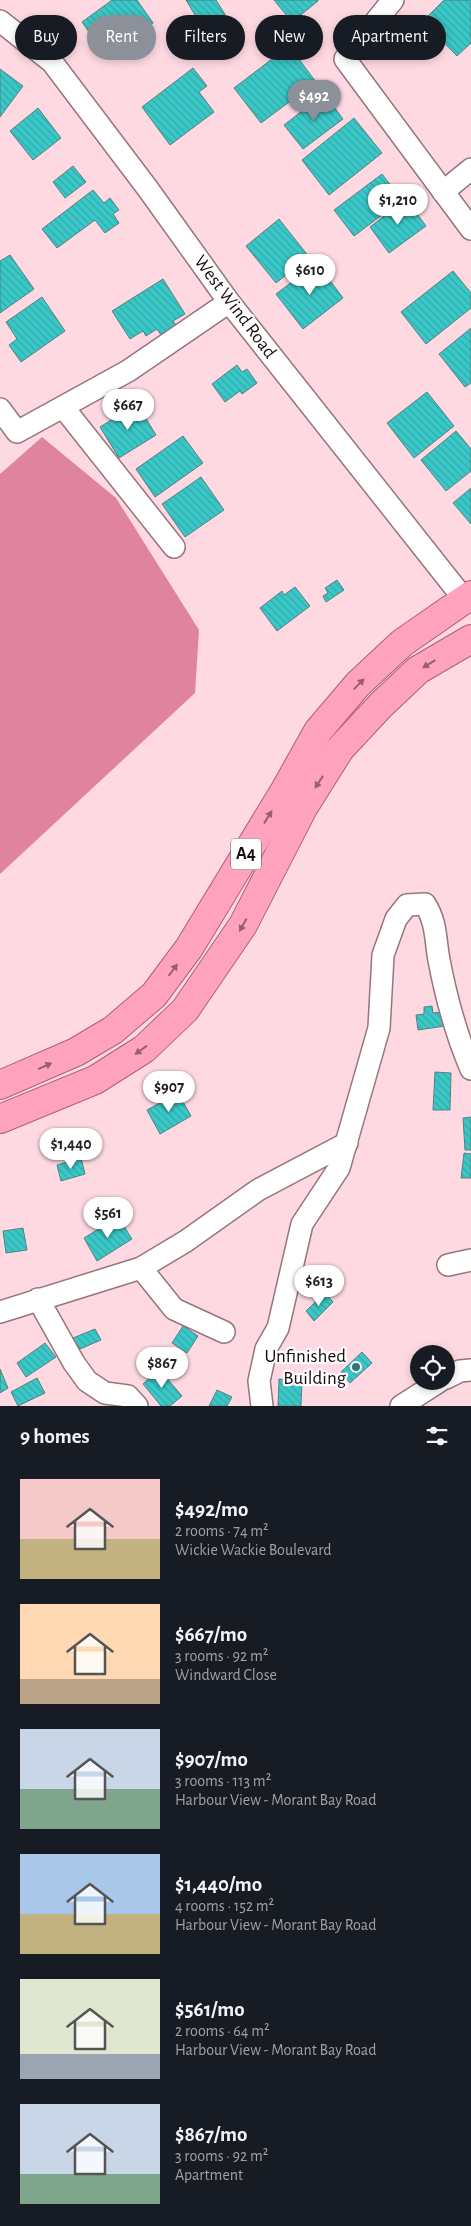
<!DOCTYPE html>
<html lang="en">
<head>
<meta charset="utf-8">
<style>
	:root { --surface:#171b24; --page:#20242c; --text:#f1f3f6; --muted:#9ea1a6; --accent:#8c9099 }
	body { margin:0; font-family:"Alegreya Sans",sans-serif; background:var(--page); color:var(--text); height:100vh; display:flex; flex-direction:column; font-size:19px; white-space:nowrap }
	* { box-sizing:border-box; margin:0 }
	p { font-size:16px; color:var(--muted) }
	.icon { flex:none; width:28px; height:28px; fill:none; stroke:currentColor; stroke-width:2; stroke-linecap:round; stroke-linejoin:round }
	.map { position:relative; height:1406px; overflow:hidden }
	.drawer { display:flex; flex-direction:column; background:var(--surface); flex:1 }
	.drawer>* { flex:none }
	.guide { position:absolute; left:15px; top:15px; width:441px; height:45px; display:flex; gap:10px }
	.buttons { position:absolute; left:410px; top:1345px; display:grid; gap:10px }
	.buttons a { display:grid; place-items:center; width:45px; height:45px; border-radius:50%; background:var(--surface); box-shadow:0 2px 8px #0003; font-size:25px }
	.price { position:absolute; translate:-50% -42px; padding:0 11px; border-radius:18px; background:#fff; color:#222; font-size:16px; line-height:32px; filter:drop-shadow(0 1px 2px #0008) }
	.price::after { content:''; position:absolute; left:50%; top:30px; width:15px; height:11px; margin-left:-8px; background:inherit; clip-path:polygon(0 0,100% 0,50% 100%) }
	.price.on { background:var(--accent); color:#fff }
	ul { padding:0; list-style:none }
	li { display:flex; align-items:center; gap:15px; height:125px; padding:0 20px }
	li span { display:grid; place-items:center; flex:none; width:140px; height:100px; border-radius:0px; color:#555 }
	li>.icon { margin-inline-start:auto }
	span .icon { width:60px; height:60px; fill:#fffc; stroke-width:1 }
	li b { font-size:21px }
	h2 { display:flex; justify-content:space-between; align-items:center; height:60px; padding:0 20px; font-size:21px }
	.chip { padding:0 18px; border-radius:22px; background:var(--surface); box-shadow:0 2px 8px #0003; font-size:18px; line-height:45px }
	.chip.on { background:var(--accent); color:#fff }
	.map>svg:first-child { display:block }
	.water { fill:#df839e }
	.building { fill:url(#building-back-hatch); stroke:#59807f }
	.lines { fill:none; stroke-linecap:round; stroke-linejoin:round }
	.minor-casing { stroke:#96757d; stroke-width:24 }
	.trunk-casing { stroke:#ae5f77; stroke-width:30 }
	.minor { stroke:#fff; stroke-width:21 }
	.trunk { stroke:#fea2be; stroke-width:28 }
	.oneway { fill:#975f70 }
	.poi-dot { fill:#2f7877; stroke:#fff; stroke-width:2 }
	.labels { text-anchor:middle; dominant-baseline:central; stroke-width:4.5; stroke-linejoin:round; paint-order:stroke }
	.shield { fill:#fff; stroke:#5f5658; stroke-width:1 }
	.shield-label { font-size:18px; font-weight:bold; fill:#1a0d11 }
	.street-label { font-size:19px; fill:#1a0d11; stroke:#fff }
	.poi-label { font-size:19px; fill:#1a0d11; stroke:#fff; text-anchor:end }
</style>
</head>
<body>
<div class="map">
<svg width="471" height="1406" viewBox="0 0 471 1406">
	<defs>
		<pattern id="building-back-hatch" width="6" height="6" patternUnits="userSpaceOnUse" patternTransform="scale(1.25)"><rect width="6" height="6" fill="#39c8c7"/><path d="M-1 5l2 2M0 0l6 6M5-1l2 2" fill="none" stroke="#32abaa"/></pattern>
	</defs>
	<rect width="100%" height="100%" fill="#ffd9e2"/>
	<!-- water -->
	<path class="water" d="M 42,437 L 116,498 L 199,630 L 195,693 L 0,874 L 0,474 Z"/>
	<!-- building -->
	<g class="building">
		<path d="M 112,0 L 137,0 L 153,23 L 106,56 L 82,22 Z"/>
		<path d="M 186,0 L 216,0 L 226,16 L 204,30 Z"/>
		<path d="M 274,0 L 318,0 L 318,1 L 292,22 Z"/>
		<path d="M 444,0 L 471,0 L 471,43 L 457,56 L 423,21 Z"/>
		<path d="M 289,46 L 316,82 L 261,123 L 234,88 Z"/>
		<path d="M 193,68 L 207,86 L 199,92 L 214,112 L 170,145 L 142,107 Z"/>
		<path d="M 0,69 L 23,86 L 0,117 Z"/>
		<path d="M 324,94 L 343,119 L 303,149 L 284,125 Z"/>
		<path d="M 38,108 L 61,138 L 33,160 L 10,131 Z"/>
		<path d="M 354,118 L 382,153 L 329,195 L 302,160 Z"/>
		<path d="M 73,166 L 86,182 L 65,198 L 53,182 Z"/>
		<path d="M 382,174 L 402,200 L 354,236 L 334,210 Z"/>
		<path d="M 93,190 L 104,203 L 110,198 L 119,210 L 113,214 L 119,223 L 105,233 L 95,220 L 57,248 L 42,229 Z"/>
		<path d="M 406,199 L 426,226 L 389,253 L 370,227 Z"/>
		<path d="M 279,219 L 309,257 L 276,283 L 246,246 Z"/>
		<path d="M 10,255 L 34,289 L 0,313 L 0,261 Z"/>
		<path d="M 317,263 L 343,298 L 303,329 L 276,294 Z"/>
		<path d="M 453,271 L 471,293 L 471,308 L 426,344 L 401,312 Z"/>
		<path d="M 163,279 L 185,314 L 173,321 L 176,325 L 161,335 L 157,329 L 146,336 L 143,331 L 130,339 L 112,311 Z"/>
		<path d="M 42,297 L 65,331 L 21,362 L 9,345 L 17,339 L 6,322 Z"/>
		<path d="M 471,328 L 471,383 L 465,387 L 439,354 Z"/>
		<path d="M 237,365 L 242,372 L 247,369 L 257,383 L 242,394 L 240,391 L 225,402 L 212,384 Z"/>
		<path d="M 427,392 L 454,426 L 414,458 L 387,423 Z"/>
		<path d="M 137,404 L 156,435 L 119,458 L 100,427 Z"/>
		<path d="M 456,431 L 471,449 L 471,471 L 446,491 L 421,460 Z"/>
		<path d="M 183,436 L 203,463 L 155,497 L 136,469 Z"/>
		<path d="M 201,477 L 224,510 L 185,537 L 162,504 Z"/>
		<path d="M 471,488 L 471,524 L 453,503 Z"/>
		<path d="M 337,580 L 344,590 L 326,602 L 323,596 L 328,593 L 325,588 Z"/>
		<path d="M 295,587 L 310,606 L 277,631 L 260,608 L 282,591 L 284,595 Z"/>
		<path d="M 432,1006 L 433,1013 L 443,1012 L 445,1026 L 418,1030 L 416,1015 L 424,1014 L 424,1007 Z"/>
		<path d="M 435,1072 L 451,1073 L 450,1110 L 433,1110 Z"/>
		<path d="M 178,1093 L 191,1116 L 160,1134 L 147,1110 Z"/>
		<path d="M 471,1117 L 471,1150 L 465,1150 L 463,1118 Z"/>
		<path d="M 464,1153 L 471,1154 L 471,1178 L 461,1178 Z"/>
		<path d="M 81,1158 L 85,1174 L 61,1181 L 57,1165 Z"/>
		<path d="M 118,1217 L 132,1239 L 97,1261 L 84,1238 Z"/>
		<path d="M 23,1228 L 27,1250 L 6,1253 L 3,1231 Z"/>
		<path d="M 325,1293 L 333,1302 L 314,1321 L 306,1311 Z"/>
		<path d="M 183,1326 L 198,1336 L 187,1353 L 172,1343 Z"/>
		<path d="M 95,1329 L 101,1340 L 80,1349 L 73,1338 Z"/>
		<path d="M 45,1343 L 56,1357 L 26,1377 L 17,1363 Z"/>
		<path d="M 362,1352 L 372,1363 L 350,1383 L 341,1372 Z"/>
		<path d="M 0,1369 L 8,1388 L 0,1393 Z"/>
		<path d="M 159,1369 L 182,1396 L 170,1406 L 161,1406 L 143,1384 Z"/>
		<path d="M 37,1378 L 45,1393 L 18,1406 L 11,1392 Z"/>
		<path d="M 279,1379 L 302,1381 L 301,1406 L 278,1406 Z"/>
		<path d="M 217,1390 L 232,1397 L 227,1406 L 209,1406 Z"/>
	</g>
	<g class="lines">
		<!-- minor casing -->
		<g class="minor-casing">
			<g id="minor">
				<path d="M 393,0 L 345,59 L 471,229"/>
				<path d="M 0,21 L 52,62 L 148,189 L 229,302 L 464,599"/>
				<path d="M 443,192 L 471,169"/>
				<path d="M 63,407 L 174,547"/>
				<path d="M 0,409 L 17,432 L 128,371 L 229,302"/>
				<path d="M 448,1265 L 471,1260"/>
				<path d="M 141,1268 L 174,1309 L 224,1332"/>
				<path d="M 38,1299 L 74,1363 L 87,1381 L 105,1393 L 128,1396 L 137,1406"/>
				<path d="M 0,1312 L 141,1268 L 186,1241 L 258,1190 L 347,1143"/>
				<path d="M 446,1378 L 460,1371 L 471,1370"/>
				<path d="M 262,1406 L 259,1381 L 266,1349 L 278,1328 L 302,1224 L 339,1168 L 379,1028 L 383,955 L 396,919 L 407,905 L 425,904 C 437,923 435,939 439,960 C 446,997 456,1034 471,1069"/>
				<path d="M 401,1406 L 440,1381"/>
			</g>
		</g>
		<!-- trunk casing -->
		<g class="trunk-casing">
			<g id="trunk">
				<path d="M 0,1085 L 76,1052 L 113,1030 L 154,995 L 189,948 L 285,790 L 318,731 L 358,684 L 402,643 L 471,595"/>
				<path d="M 0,1119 L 95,1080 L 144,1049 L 185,1010 L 243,925 L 303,808 L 340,749 L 381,705 L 418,670 L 471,639"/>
			</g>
		</g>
		<!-- minor -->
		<use href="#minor" class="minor"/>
		<!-- trunk -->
		<use href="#trunk" class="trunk"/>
	</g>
	<!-- one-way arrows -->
	<defs><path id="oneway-solid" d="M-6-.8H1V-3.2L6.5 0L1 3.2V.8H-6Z" transform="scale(1.25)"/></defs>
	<g class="oneway">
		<use href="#oneway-solid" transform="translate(429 664) rotate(149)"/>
		<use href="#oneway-solid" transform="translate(359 684) rotate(-46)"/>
		<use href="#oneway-solid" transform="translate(319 782) rotate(123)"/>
		<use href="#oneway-solid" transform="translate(268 817) rotate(-58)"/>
		<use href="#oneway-solid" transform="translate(243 925) rotate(119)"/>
		<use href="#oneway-solid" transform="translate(173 970) rotate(-53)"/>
		<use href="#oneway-solid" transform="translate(141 1050) rotate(144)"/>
		<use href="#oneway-solid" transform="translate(45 1066) rotate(-24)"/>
	</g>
	<!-- markers -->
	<circle class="poi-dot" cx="356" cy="1367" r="5"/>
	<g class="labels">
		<!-- shield labels -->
		<rect class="shield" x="231" y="838.5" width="30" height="31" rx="4"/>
		<g class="shield-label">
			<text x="246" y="854">A4</text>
		</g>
		<!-- street labels -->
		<g class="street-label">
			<text transform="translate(235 307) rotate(53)">West Wind Road</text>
		</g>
		<!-- poi labels -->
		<g class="poi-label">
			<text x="346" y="1356">Unfinished<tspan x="346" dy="22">Building</tspan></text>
		</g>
	</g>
</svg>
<div class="buttons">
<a><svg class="icon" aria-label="locate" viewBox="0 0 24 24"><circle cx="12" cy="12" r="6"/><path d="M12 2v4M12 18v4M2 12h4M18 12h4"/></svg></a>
</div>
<b class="price on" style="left:314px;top:122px">$492</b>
<b class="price" style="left:398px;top:226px">$1,210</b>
<b class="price" style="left:310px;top:296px">$610</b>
<b class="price" style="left:128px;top:431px">$667</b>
<b class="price" style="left:169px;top:1113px">$907</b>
<b class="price" style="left:71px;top:1170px">$1,440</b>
<b class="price" style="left:108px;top:1239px">$561</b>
<b class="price" style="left:319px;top:1307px">$613</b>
<b class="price" style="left:162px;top:1389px">$867</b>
<div class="guide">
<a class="chip">Buy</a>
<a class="chip on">Rent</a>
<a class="chip">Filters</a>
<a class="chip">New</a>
<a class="chip">Apartment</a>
</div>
</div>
<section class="drawer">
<h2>9 homes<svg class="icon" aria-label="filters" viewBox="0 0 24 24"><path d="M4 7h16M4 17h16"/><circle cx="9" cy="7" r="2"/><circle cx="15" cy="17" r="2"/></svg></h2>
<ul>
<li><span style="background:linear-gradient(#f6c9c9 60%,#c2b280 0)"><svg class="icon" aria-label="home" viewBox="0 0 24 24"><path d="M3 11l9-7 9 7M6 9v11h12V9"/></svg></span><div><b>$492/mo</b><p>2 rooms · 74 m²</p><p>Wickie Wackie Boulevard</p></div></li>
<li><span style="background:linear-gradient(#ffd9b3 75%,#b9a48a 0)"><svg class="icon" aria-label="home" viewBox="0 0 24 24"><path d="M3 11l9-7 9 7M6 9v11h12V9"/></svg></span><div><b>$667/mo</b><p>3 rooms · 92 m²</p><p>Windward Close</p></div></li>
<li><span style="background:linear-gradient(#c9d6e8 60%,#7fa58c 0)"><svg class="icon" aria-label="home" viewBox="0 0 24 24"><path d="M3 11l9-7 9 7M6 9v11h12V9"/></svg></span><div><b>$907/mo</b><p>3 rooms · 113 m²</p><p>Harbour View - Morant Bay Road</p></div></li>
<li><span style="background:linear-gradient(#a9c7e8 60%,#c2b280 0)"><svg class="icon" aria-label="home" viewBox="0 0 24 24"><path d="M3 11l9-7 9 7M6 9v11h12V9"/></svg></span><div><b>$1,440/mo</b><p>4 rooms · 152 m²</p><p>Harbour View - Morant Bay Road</p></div></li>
<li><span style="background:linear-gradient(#dfe7d0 75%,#9aa5b1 0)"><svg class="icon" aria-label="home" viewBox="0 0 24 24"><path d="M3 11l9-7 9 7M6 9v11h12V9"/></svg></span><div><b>$561/mo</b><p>2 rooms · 64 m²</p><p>Harbour View - Morant Bay Road</p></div></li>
<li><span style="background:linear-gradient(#c9d6e8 70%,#7fa58c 0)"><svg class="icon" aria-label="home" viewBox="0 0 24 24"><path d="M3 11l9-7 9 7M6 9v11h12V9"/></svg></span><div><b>$867/mo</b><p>3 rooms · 92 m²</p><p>Apartment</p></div></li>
</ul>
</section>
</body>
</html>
